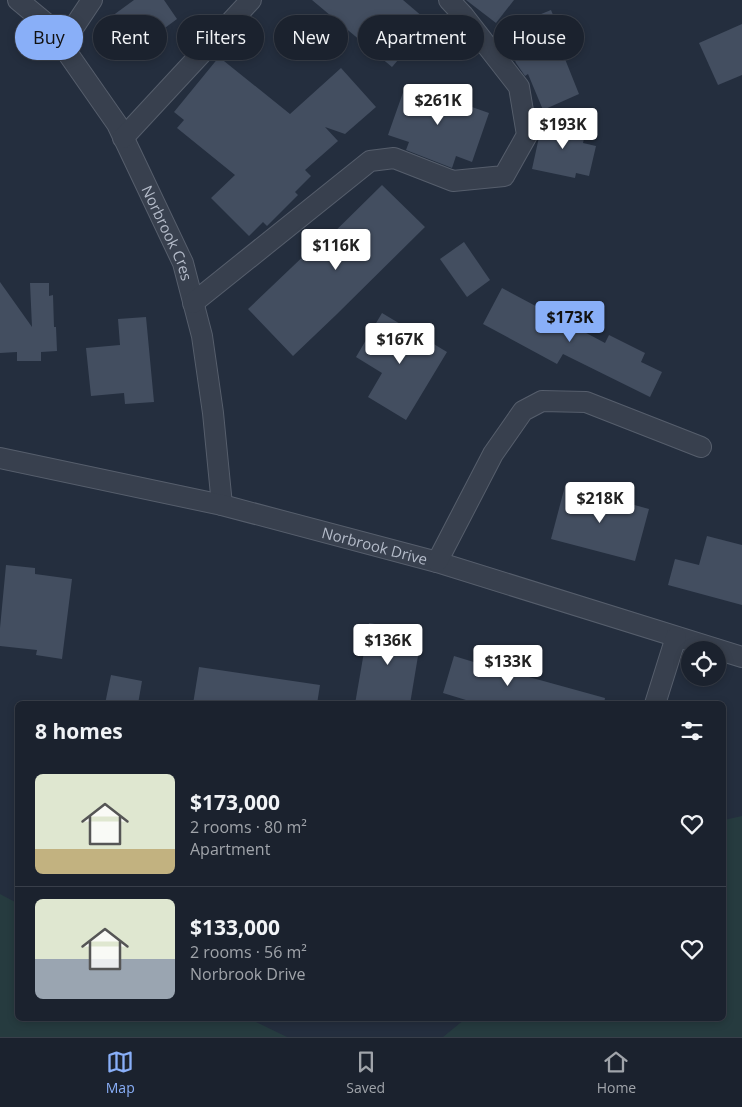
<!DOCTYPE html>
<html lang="en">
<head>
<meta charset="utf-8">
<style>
	:root { --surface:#1b222e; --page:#242a36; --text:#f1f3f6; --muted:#a0a4aa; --line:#393f4a; --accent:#89aff8 }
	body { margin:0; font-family:"Open Sans",sans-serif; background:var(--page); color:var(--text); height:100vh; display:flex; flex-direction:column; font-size:19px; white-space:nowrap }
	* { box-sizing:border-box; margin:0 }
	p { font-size:16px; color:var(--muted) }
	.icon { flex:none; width:28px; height:28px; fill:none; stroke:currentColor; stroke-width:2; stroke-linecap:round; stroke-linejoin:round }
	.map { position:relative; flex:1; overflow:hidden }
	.details { position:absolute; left:15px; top:701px; width:711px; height:320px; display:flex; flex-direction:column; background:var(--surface); border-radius:8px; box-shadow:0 2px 8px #0003,0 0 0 1px var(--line) }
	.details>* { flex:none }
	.guide { position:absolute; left:15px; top:15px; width:712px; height:45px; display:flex; gap:10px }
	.controls { position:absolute; left:681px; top:641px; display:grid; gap:10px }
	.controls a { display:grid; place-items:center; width:45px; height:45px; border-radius:50%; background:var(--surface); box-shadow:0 2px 8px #0003,0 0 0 1px var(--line); font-size:25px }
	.price { position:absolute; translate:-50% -42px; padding:0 11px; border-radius:5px; background:#fff; color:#222; font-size:16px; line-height:32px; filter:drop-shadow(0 1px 2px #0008) }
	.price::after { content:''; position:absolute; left:50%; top:30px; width:15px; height:11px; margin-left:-8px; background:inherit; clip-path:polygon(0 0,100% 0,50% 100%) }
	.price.active { background:var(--accent); color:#111 }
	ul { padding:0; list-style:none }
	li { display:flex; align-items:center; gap:15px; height:125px; padding:0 20px }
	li+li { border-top:1px solid var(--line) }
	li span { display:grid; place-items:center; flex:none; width:140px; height:100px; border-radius:8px; color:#555 }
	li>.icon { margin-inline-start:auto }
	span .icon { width:60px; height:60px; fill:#fffc; stroke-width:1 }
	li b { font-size:21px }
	h2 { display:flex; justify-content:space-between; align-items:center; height:60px; padding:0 20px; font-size:21px }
	.chip { padding:0 18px; border-radius:22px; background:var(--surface); box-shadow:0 2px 8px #0003,0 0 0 1px var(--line); font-size:18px; line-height:45px }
	.chip.active { background:var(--accent); color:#111 }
	.tabs { display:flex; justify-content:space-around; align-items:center; height:70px; border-top:1px solid var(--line); background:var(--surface); font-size:14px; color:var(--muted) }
	.tabs a { display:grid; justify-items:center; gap:2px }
	.tabs .active { color:var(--accent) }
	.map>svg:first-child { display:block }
	.green { fill:#263b3f }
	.building { fill:#434e60 }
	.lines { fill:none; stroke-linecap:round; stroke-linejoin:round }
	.minor-casing { stroke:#565e6c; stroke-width:22 }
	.minor { stroke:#38404e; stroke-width:20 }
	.labels { text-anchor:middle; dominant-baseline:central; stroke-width:4; stroke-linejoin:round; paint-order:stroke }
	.street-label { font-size:15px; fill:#b4bbc9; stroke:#1d2533 }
</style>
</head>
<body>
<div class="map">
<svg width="742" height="1037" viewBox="0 0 742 1037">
	<rect width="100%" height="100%" fill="#242e3e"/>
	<!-- green -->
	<g class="green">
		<path d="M 742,816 L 742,1037 L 443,1037 L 465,1019 L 724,1019 L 724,820 Z"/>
		<path d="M 0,894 L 17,903 L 18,1019 L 250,1019 L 287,1037 L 0,1037 Z"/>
	</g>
	<!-- building -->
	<g class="building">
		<path d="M 134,0 L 164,0 L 177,19 L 135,50 L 126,38 L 108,50 L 93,30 Z"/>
		<path d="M 312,0 L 403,0 L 430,23 L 392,67 Z"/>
		<path d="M 466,0 L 514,0 L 496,23 Z"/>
		<path d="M 551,10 L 570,57 L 565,59 L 579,94 L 543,110 L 528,74 L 525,76 L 516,63 L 502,30 Z"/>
		<path d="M 742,24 L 742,75 L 718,85 L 699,43 Z"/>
		<path d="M 219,57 L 290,114 L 341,68 L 376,107 L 345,134 L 325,127 L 338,141 L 305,170 L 311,176 L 295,192 L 298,195 L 267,226 L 263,222 L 249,236 L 211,198 L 235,175 L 177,128 L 184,120 L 174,112 Z"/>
		<path d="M 406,84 L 489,113 L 472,162 L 456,156 L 452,168 L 406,150 L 409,142 L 388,135 Z"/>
		<path d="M 543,119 L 586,129 L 583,143 L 596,146 L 589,176 L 576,173 L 575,178 L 532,169 Z"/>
		<path d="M 382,185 L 425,227 L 336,315 L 293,356 L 248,309 L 312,248 L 315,251 Z"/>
		<path d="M 464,242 L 490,280 L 467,297 L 440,259 Z"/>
		<path d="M 0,282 L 32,327 L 30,283 L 49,283 L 49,296 L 53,295 L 54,327 L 56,327 L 57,351 L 41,352 L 41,361 L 17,361 L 17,352 L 0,353 Z"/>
		<path d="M 502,288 L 605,343 L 609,335 L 645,353 L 641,362 L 662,372 L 650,397 L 563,354 L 557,364 L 483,324 Z"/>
		<path d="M 382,313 L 447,352 L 406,420 L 368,397 L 382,373 L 356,357 Z"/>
		<path d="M 146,317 L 154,402 L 125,404 L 124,393 L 91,396 L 86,348 L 120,345 L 118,319 Z"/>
		<path d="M 565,486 L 649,509 L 635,561 L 551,539 Z"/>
		<path d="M 707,536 L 742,545 L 742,605 L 668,585 L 675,559 L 699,565 Z"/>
		<path d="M 6,565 L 35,568 L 35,574 L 72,579 L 62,659 L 36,655 L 37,650 L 0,646 L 0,628 Z"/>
		<path d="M 369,623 L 422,632 L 410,704 L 355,704 Z"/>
		<path d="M 454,656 L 517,675 L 518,674 L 605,698 L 604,704 L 479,704 L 443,693 Z"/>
		<path d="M 199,667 L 320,685 L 317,704 L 193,704 Z"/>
		<path d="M 111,675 L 142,681 L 138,704 L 105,704 Z"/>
	</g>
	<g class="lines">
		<!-- minor casing -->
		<g class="minor-casing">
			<g id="minor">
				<path id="s1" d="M 18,0 L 48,25 L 117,124 L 183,263 L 202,336 L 213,413 L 222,505"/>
				<path d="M 62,45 L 92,0"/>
				<path d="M 123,138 L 251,0"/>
				<path d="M 193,303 L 370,161 L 394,158 L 453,181 L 504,176 L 527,135 L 519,87 L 463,15 L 449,0"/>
				<path id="s2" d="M 0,458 L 222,505 L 437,562 L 742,657"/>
				<path d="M 437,562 L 493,454 L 523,411 L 542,401 L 586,402 L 701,447"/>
				<path d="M 655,704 L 676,637"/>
			</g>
		</g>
		<!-- minor -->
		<use href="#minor" class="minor"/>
	</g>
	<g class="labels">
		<!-- street labels -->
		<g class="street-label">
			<text stroke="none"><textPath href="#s1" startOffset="280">Norbrook Cres</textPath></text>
			<text stroke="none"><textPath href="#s2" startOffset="385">Norbrook Drive</textPath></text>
		</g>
	</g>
</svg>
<div class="controls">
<a><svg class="icon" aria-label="locate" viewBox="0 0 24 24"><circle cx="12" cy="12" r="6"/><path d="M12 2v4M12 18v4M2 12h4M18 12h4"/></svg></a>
</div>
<b class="price" style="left:438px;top:126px">$261K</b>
<b class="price" style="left:563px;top:150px">$193K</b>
<b class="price" style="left:336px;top:271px">$116K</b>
<b class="price active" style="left:570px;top:343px">$173K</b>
<b class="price" style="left:400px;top:365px">$167K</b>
<b class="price" style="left:600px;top:524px">$218K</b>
<b class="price" style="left:388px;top:666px">$136K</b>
<b class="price" style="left:508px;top:687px">$133K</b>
<div class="guide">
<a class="chip active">Buy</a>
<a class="chip">Rent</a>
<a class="chip">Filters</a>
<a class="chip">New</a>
<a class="chip">Apartment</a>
<a class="chip">House</a>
</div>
<section class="details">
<h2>8 homes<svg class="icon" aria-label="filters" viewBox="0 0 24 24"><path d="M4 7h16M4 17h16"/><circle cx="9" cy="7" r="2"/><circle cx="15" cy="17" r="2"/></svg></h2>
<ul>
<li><span style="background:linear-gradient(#dfe7d0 75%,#c2b280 0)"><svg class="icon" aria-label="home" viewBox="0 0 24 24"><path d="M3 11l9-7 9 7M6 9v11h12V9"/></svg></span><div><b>$173,000</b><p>2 rooms · 80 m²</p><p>Apartment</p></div><svg class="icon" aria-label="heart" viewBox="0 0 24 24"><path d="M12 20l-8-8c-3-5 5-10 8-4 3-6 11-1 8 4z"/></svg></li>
<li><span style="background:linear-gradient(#dfe7d0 60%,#9aa5b1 0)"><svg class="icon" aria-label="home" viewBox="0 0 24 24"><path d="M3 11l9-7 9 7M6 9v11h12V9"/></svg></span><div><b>$133,000</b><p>2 rooms · 56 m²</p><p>Norbrook Drive</p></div><svg class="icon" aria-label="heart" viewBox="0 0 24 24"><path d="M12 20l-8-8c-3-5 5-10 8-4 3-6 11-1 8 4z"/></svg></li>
</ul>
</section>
</div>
<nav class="tabs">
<a class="active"><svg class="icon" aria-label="map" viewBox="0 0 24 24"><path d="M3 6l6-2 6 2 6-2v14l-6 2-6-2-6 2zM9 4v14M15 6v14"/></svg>Map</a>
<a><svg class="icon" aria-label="saved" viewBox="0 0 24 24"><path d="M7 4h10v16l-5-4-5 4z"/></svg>Saved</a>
<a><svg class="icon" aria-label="home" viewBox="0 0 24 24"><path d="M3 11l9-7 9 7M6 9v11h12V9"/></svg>Home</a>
</nav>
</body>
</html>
